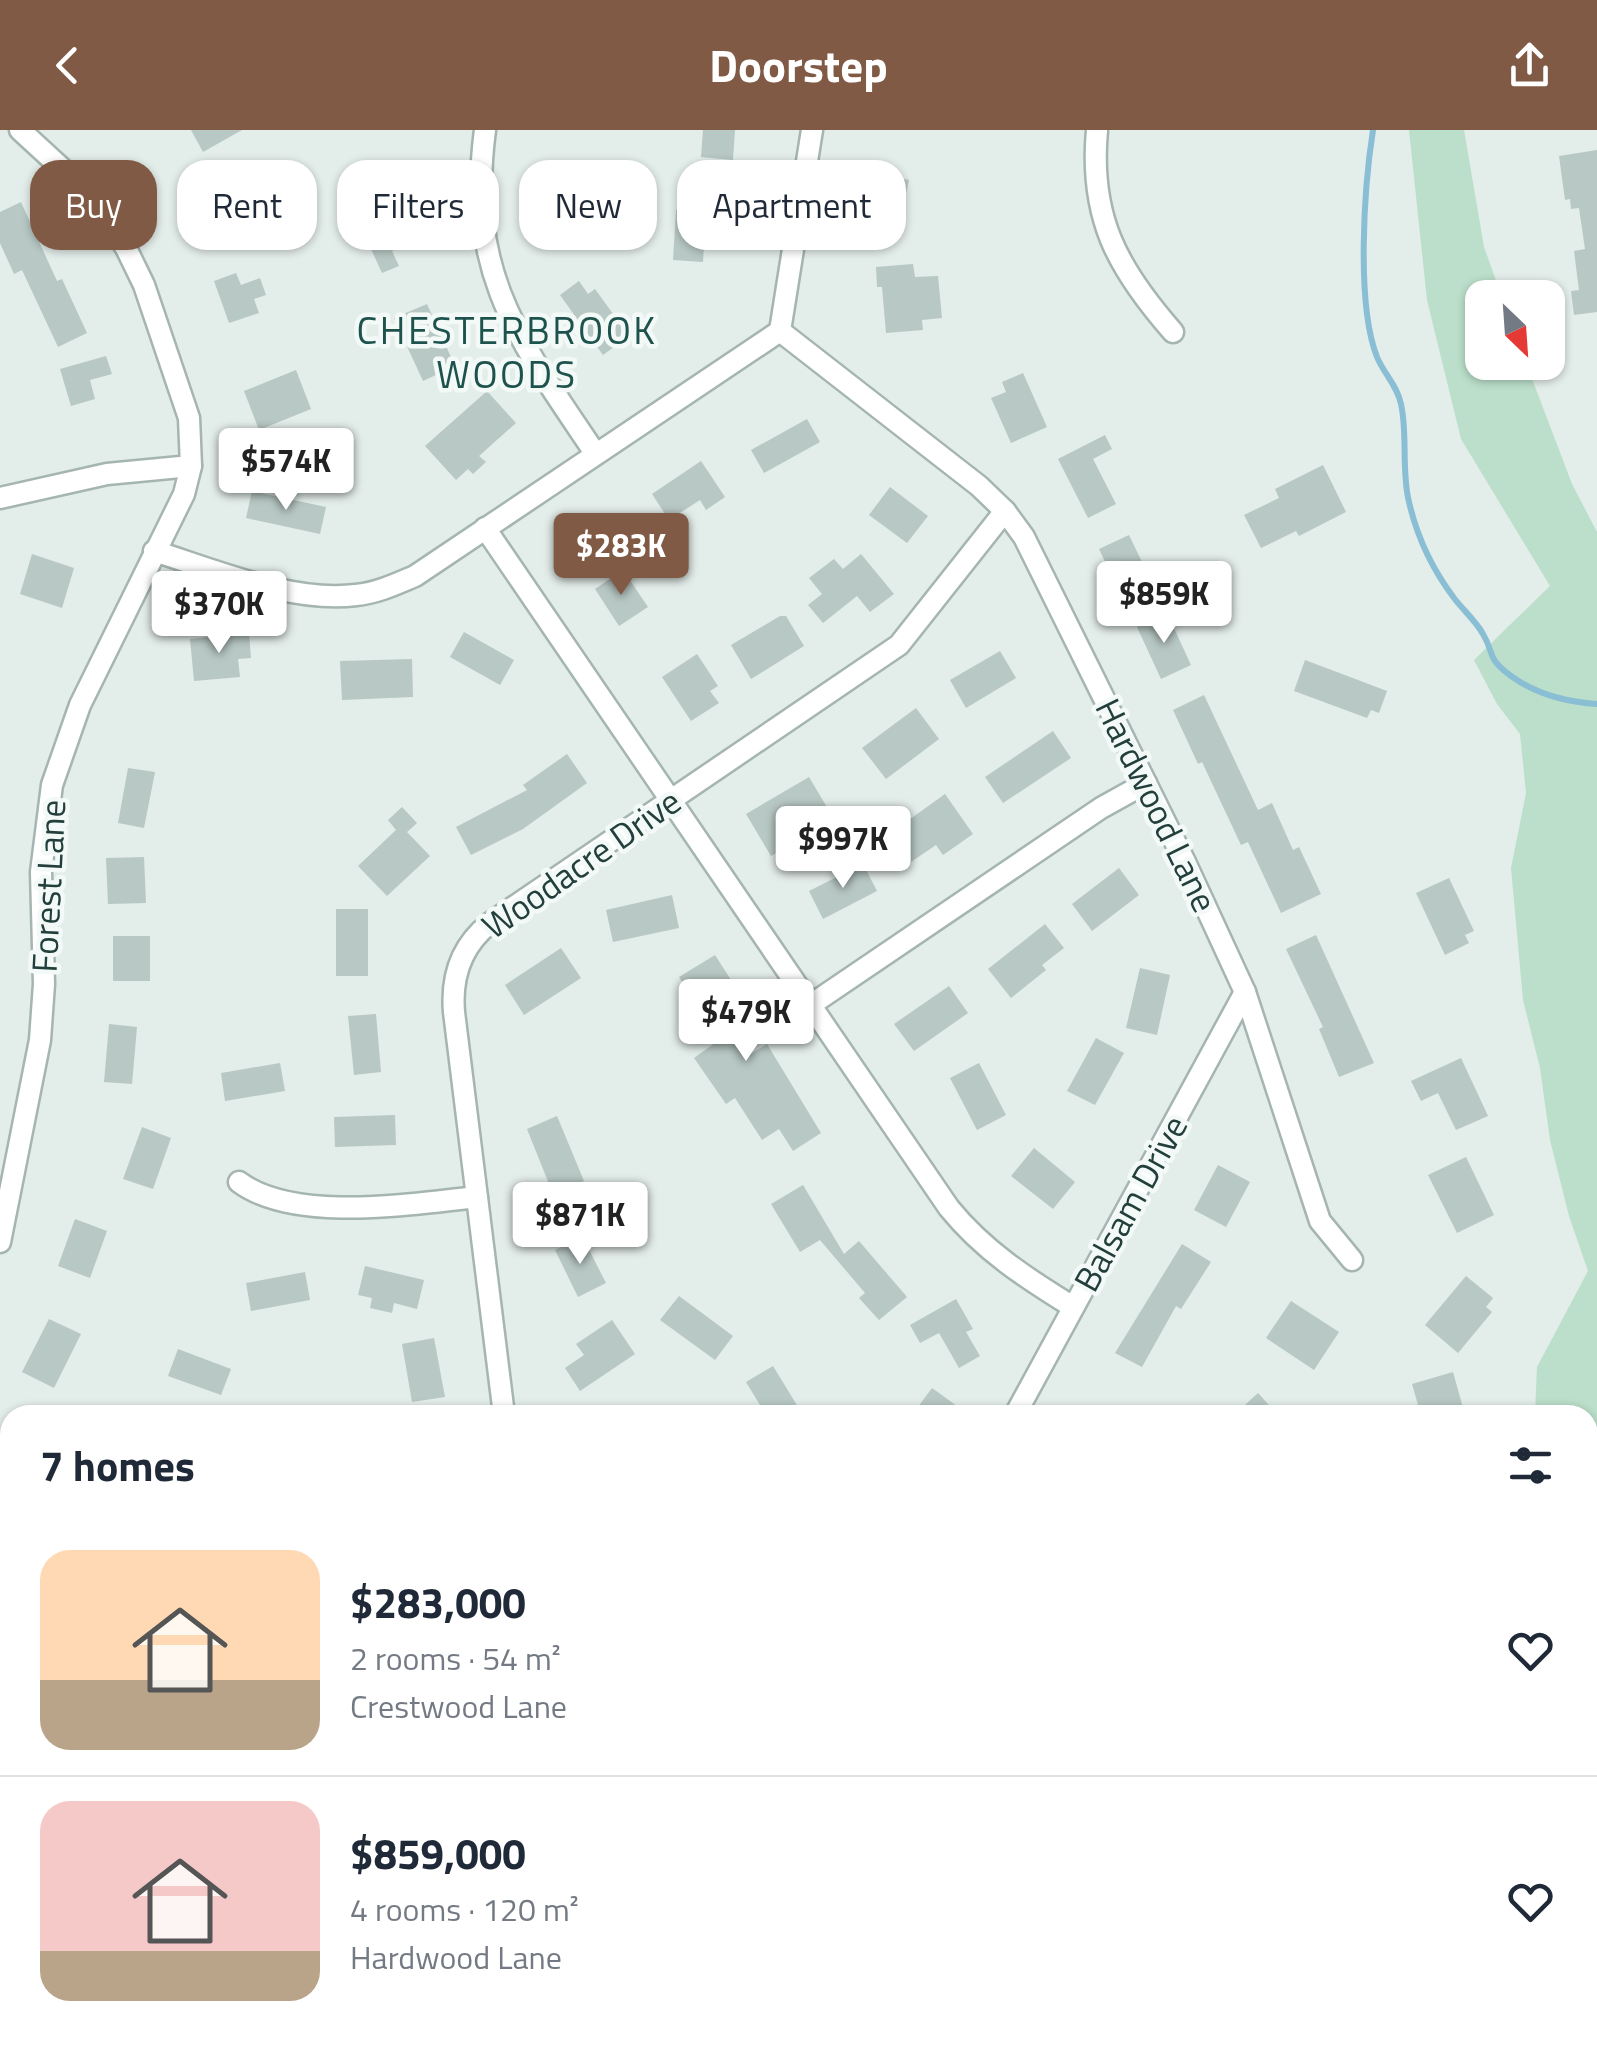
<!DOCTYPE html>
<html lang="en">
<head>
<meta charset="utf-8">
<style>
	:root { --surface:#fff; --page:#f6f6f7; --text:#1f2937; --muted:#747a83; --line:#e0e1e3; --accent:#805a45 }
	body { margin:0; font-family:"Titillium Web",sans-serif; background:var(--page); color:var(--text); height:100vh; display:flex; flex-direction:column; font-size:38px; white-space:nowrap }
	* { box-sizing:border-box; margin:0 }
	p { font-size:32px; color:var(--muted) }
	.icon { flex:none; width:55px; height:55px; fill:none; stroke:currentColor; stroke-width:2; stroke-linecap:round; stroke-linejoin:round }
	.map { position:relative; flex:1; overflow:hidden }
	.sheet { position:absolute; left:0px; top:1275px; width:1598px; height:642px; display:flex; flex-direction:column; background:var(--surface); border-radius:30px 30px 0 0; box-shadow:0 2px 8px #0004 }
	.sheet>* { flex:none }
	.guide { position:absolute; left:30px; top:30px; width:1000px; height:90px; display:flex; gap:20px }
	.needle { width:65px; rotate:155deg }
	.tools { position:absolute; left:1465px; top:150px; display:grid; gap:20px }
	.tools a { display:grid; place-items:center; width:100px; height:100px; border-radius:20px; background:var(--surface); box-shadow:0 2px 8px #0004; font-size:50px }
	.price { position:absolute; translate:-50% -85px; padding:0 22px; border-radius:10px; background:#fff; color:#222; font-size:32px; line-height:65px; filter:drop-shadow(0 2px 5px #0008) }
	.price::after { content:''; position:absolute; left:50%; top:60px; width:30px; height:22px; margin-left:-15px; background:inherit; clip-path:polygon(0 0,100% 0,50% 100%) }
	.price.current { background:var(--accent); color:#fff }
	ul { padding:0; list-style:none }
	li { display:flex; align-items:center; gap:30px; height:250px; padding:0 40px }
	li+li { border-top:2px solid var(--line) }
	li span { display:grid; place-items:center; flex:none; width:280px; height:200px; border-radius:30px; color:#555 }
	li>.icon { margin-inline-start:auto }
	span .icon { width:120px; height:120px; fill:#fffc; stroke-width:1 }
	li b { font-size:42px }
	h2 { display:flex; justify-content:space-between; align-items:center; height:120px; padding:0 40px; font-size:42px }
	.chip { padding:0 35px; border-radius:30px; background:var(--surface); box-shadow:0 2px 8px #0004; font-size:35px; line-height:90px }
	.chip.current { background:var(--accent); color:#fff }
	header { display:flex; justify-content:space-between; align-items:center; height:130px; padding:0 40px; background:var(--accent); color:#fff; font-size:45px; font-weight:700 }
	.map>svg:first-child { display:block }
	.green { fill:#bbdfca }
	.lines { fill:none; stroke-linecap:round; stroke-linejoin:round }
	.stream { stroke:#89bed4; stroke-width:6 }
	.building { fill:#b8c8c4 }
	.street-casing { stroke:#a5b5b2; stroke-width:25 }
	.street { stroke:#fff; stroke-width:20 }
	.labels { text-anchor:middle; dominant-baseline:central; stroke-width:9; stroke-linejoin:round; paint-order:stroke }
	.street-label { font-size:35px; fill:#223f3c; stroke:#f3f9f7 }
	.neighbourhood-label { font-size:38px; letter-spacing:2.5px; fill:#1d524d; stroke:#f3f9f7 }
</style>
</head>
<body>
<header><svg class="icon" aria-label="back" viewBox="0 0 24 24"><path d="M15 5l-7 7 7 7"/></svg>Doorstep<svg class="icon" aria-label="share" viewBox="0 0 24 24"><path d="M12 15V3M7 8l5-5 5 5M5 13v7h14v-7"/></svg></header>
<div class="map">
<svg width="1597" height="1916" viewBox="0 0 1597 1916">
	<rect width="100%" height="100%" fill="#e3edea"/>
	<!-- green -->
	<path class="green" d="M 1409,0 L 1464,0 L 1484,117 L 1502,167 L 1482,168 L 1482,232 L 1526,233 L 1572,354 L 1597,402 L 1597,1916 L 1506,1916 L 1507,1908 L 1588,1908 L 1588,1285 L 1535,1285 L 1537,1237 L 1588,1141 L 1569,1086 L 1550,1010 L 1540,938 L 1523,870 L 1511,738 L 1526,663 L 1520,604 L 1497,574 L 1474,530 L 1550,456 L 1461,309 L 1427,170 Z"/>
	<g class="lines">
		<!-- stream -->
		<path class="stream" d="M 1373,0 C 1364,57 1356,174 1377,227 C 1384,244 1397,255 1401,274 C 1408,306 1401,340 1409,372 C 1417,407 1433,440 1454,468 C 1463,480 1476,491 1483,504 C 1495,524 1486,528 1511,546 C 1536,564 1567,572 1597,574"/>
	</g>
	<!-- building -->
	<g class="building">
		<path d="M 191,0 L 242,0 L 203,22 Z"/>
		<path d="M 703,0 L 735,0 L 733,30 L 701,27 Z"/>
		<path d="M 1597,20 L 1597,182 L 1574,185 L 1571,161 L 1579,160 L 1574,121 L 1585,119 L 1579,78 L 1571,79 L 1570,69 L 1565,70 L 1559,26 Z"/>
		<path d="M 597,31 L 601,95 L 562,97 L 559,33 Z"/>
		<path d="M 214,43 L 235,94 L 207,107 L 184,57 Z"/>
		<path d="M 886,45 L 909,50 L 898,101 L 875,97 Z"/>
		<path d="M 390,55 L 415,111 L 392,121 L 399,136 L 382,143 L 350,73 Z"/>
		<path d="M 21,72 L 57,151 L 62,149 L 87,203 L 58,217 L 22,140 L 14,144 L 0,113 L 0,82 Z"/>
		<path d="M 676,80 L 706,82 L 703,132 L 673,130 Z"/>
		<path d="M 913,134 L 915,147 L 938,146 L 942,188 L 922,190 L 923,200 L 886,203 L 882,157 L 877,157 L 876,137 Z"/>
		<path d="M 236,143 L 241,155 L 260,148 L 266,165 L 254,169 L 259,183 L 229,193 L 214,151 Z"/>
		<path d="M 579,151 L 588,164 L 595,159 L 629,206 L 603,225 L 560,165 Z"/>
		<path d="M 427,174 L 455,236 L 423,251 L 394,188 Z"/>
		<path d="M 106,226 L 112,244 L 90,250 L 95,269 L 71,276 L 60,239 Z"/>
		<path d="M 296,240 L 311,279 L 259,300 L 244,261 Z"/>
		<path d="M 1023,243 L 1047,297 L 1011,313 L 991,268 L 1006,262 L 1002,252 Z"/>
		<path d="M 487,261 L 516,293 L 479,326 L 486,332 L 473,344 L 468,339 L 456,350 L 425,316 Z"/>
		<path d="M 807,289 L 820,312 L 764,343 L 751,320 Z"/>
		<path d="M 1105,305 L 1112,319 L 1093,329 L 1116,374 L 1088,388 L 1058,329 Z"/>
		<path d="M 701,331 L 725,367 L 706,380 L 700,370 L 669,390 L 652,364 Z"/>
		<path d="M 1323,335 L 1346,382 L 1299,406 L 1296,401 L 1261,418 L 1244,385 L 1279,368 L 1275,359 Z"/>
		<path d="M 890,357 L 928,386 L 907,413 L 869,385 Z"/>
		<path d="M 252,361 L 326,377 L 320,404 L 246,388 Z"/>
		<path d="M 1129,405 L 1153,455 L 1123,470 L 1099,419 Z"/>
		<path d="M 32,424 L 74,438 L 62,478 L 20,464 Z"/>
		<path d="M 861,424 L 894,464 L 870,482 L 857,466 L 823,493 L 808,475 L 822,464 L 809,448 L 834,429 L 843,439 Z"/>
		<path d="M 623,440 L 648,477 L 619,496 L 595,459 Z"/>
		<path d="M 1167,483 L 1191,535 L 1161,549 L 1137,497 Z"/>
		<path d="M 780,486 L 786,486 L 804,516 L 751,549 L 731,515 Z"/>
		<path d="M 464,502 L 514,530 L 500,555 L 450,527 Z"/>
		<path d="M 249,503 L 251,528 L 238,529 L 240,547 L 194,551 L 190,509 Z"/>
		<path d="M 1000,521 L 1016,548 L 966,578 L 950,550 Z"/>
		<path d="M 697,524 L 718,556 L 710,561 L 719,573 L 691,591 L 662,547 Z"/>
		<path d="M 412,529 L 413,567 L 342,570 L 340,531 Z"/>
		<path d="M 1305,530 L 1387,561 L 1379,583 L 1371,580 L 1367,588 L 1294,561 Z"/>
		<path d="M 1204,565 L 1258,680 L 1272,673 L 1293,720 L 1299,717 L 1321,764 L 1281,783 L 1248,712 L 1241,715 L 1202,632 L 1198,634 L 1173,580 Z"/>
		<path d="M 916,578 L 939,609 L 886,649 L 862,618 Z"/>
		<path d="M 1053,601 L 1071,628 L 1003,673 L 985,647 Z"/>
		<path d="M 567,624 L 587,653 L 523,699 L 471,725 L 456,697 L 527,660 L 523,655 Z"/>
		<path d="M 128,638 L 155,642 L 144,698 L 118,693 Z"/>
		<path d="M 809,647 L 828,679 L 786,704 L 792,714 L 771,726 L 746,684 Z"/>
		<path d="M 945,664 L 973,704 L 943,725 L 936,715 L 905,736 L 885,707 Z"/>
		<path d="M 402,677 L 417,693 L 407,702 L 430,726 L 387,766 L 358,736 L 396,700 L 388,690 Z"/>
		<path d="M 144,727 L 146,773 L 108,774 L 106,728 Z"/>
		<path d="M 863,734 L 877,761 L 823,789 L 809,761 Z"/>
		<path d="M 1119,738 L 1139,765 L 1092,801 L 1072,774 Z"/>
		<path d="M 1449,748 L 1474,801 L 1465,805 L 1469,813 L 1445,825 L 1416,763 Z"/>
		<path d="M 672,765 L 679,798 L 613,812 L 606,780 Z"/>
		<rect x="336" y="779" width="32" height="67"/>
		<path d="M 1045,794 L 1064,818 L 1042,835 L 1046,840 L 1011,868 L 988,839 Z"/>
		<path d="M 1316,805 L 1374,933 L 1339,947 L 1319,899 L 1323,897 L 1286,819 Z"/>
		<rect x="113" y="806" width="37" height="45"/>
		<path d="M 561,818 L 581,848 L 524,885 L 505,855 Z"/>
		<path d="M 715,825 L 742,867 L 719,882 L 749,925 L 767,914 L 821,1003 L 793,1021 L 779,999 L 762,1010 L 735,968 L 726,974 L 694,928 L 719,910 L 679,847 Z"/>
		<path d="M 1140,838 L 1170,845 L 1157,905 L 1126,898 Z"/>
		<path d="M 949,856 L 968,883 L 914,921 L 894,894 Z"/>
		<path d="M 376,884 L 381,942 L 354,945 L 348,886 Z"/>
		<path d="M 109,894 L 137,897 L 132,954 L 104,952 Z"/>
		<path d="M 1096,908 L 1124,923 L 1095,975 L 1067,961 Z"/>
		<path d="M 1461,928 L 1488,986 L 1456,1000 L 1438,963 L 1421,971 L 1411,951 Z"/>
		<path d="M 280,933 L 285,961 L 225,971 L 221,943 Z"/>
		<path d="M 979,933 L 1006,985 L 977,1000 L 950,948 Z"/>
		<path d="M 395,985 L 396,1015 L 335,1017 L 334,987 Z"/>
		<path d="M 557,986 L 584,1051 L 553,1064 L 527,999 Z"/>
		<path d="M 142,997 L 171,1008 L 153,1059 L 123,1049 Z"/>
		<path d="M 1034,1018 L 1075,1052 L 1053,1079 L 1011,1046 Z"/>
		<path d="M 1466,1027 L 1494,1085 L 1457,1103 L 1428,1045 Z"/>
		<path d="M 1218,1035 L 1250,1052 L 1226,1097 L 1194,1080 Z"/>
		<path d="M 803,1055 L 844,1124 L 859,1111 L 907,1167 L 879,1190 L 859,1168 L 865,1163 L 820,1110 L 800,1122 L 771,1074 Z"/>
		<path d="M 75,1089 L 107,1101 L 90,1148 L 58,1136 Z"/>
		<path d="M 582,1106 L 606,1153 L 578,1167 L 555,1120 Z"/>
		<path d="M 1182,1114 L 1211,1132 L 1181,1179 L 1176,1176 L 1142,1237 L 1115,1223 Z"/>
		<path d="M 365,1136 L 424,1150 L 417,1179 L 394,1173 L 392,1183 L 370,1178 L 372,1168 L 358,1165 Z"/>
		<path d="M 305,1142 L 310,1170 L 251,1181 L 246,1153 Z"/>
		<path d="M 1466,1146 L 1493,1168 L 1486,1177 L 1492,1182 L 1458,1223 L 1425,1195 Z"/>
		<path d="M 679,1166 L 733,1206 L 715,1230 L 660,1190 Z"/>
		<path d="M 956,1169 L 973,1199 L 966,1202 L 980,1226 L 959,1238 L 939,1203 L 920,1213 L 910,1195 Z"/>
		<path d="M 1291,1171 L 1339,1202 L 1314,1240 L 1266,1208 Z"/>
		<path d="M 49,1189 L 81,1204 L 54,1258 L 22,1242 Z"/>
		<path d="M 612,1190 L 635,1224 L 580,1261 L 565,1238 L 584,1225 L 576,1214 Z"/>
		<path d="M 434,1208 L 445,1267 L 412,1272 L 402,1214 Z"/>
		<path d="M 178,1219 L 231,1239 L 221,1265 L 168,1246 Z"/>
		<path d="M 773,1236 L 803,1285 L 766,1285 L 746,1252 Z"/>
		<path d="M 1453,1242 L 1465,1285 L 1421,1285 L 1412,1254 Z"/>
		<path d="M 932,1258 L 957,1276 L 950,1285 L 912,1285 Z"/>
		<path d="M 1258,1263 L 1278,1285 L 1234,1285 Z"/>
	</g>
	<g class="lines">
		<!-- street casing -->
		<g class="street-casing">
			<g id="street">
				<path d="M 485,0 C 466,144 519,210 595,323"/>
				<path d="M 1097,0 C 1089,87 1117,138 1173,202"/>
				<path d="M 780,201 L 979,356 L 1005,381 L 1024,407 L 1185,732 L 1245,862 L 1320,1091 L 1352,1130"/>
				<path d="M 0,368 L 107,344 L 191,336"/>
				<path d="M 485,398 L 949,1078 C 984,1121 1026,1148 1073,1177"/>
				<path d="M 154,421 C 215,440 292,473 356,465 C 377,463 396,454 415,446 L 780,201 L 812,0"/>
				<path d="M 809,876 L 1101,678 L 1146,653"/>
				<path d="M 239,1052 C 294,1093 411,1074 477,1067"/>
				<path d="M 0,1112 L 40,910 L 44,854 L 41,742 L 52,655 L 80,575 L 184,364 L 191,336 L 189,288 L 144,155 L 126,118 L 102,81 L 81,56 L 20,0"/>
				<path d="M 504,1285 L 454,882 C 451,846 461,816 490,793 L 899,515 L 1005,381"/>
				<path d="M 1015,1285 L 1245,862"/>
				<path d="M 0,1404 L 10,1413"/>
				<path d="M 243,1908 L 244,1916"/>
				<path d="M 582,1908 L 583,1916"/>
				<path d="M 909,1908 L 918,1916"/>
				<path d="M 23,1916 L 50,1908"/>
				<path d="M 1021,1916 L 1026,1908"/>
			</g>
		</g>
		<!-- street -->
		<use href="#street" class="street"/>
	</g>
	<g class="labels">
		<!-- street labels -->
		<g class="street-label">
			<text transform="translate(1157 675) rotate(64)">Hardwood Lane</text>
			<text transform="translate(581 733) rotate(-35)">Woodacre Drive</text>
			<text transform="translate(48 756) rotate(-87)">Forest Lane</text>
			<text transform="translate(1130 1073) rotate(-61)">Balsam Drive</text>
		</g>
		<!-- neighbourhood labels -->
		<g class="neighbourhood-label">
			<text x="507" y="200">CHESTERBROOK<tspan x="507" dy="44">WOODS</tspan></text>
		</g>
	</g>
</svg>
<div class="tools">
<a><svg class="needle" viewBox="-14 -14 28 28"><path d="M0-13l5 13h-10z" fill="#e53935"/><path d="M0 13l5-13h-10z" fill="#747a83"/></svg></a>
</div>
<b class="price" style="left:286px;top:383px">$574K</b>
<b class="price current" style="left:621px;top:468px">$283K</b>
<b class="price" style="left:1164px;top:516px">$859K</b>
<b class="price" style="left:219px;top:526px">$370K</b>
<b class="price" style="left:843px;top:761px">$997K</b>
<b class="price" style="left:746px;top:934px">$479K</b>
<b class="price" style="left:580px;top:1137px">$871K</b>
<div class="guide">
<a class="chip current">Buy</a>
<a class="chip">Rent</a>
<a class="chip">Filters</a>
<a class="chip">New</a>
<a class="chip">Apartment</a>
</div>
<section class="sheet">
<h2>7 homes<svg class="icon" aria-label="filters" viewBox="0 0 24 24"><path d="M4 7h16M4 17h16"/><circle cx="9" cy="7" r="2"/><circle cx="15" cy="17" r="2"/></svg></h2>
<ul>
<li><span style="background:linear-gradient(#ffd9b3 65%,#b9a48a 0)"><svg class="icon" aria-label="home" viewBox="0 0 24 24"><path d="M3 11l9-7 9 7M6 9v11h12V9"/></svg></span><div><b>$283,000</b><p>2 rooms · 54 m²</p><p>Crestwood Lane</p></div><svg class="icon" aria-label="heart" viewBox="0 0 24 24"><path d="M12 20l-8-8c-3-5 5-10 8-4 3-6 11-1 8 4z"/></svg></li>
<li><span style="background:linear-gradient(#f6c9c9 75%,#b9a48a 0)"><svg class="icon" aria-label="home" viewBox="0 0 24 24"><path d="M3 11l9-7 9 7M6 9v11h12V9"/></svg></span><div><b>$859,000</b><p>4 rooms · 120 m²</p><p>Hardwood Lane</p></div><svg class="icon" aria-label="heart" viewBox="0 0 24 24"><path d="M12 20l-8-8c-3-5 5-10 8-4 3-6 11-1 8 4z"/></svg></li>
</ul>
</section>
</div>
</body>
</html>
